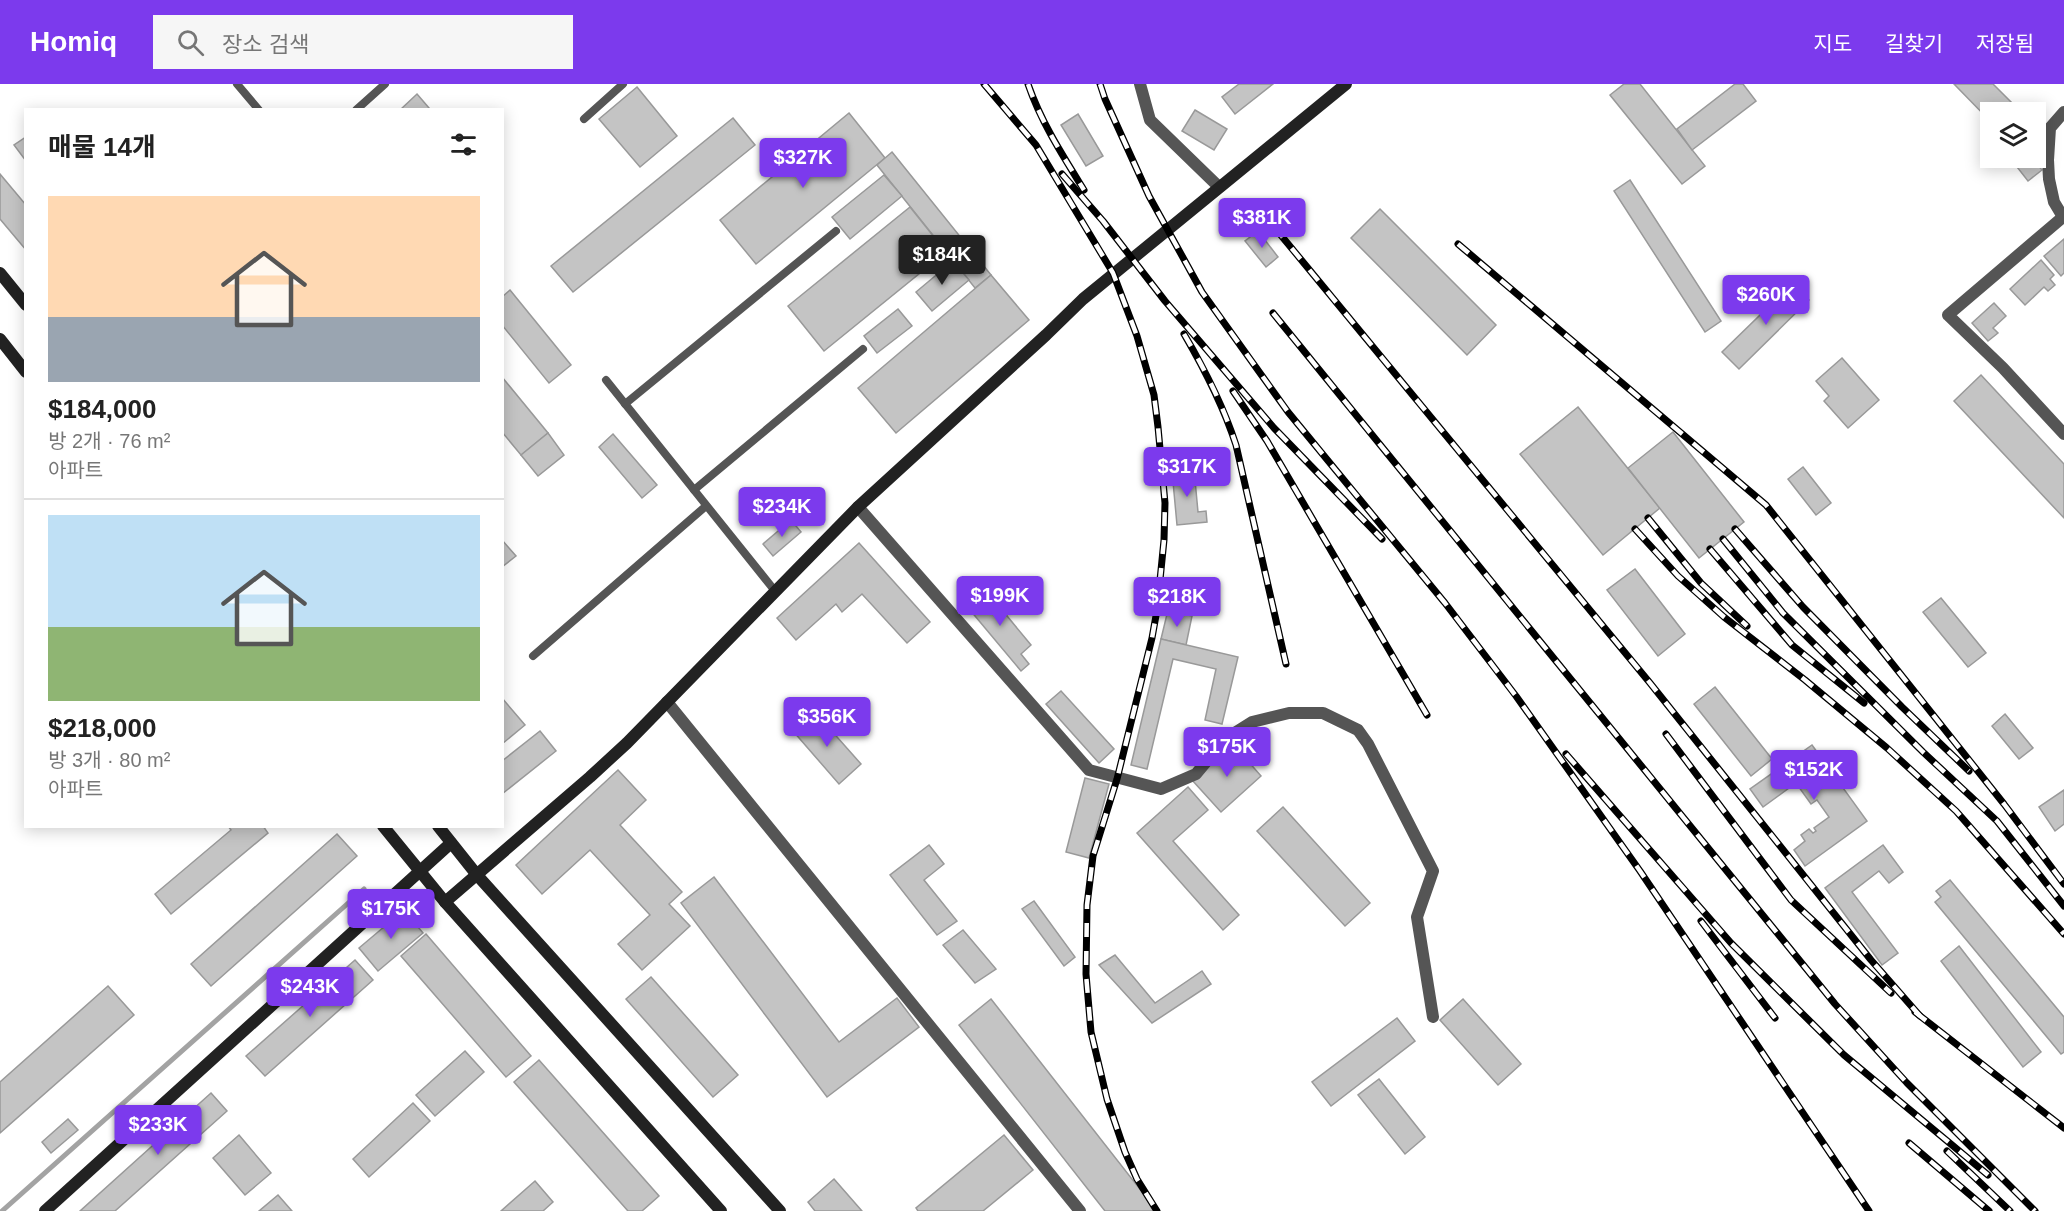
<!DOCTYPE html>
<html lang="ko">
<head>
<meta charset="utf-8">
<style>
	:root { --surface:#fff; --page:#f6f6f6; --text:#222; --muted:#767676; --line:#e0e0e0; --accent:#7c3aed }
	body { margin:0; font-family:Helvetica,"Noto Sans KR",sans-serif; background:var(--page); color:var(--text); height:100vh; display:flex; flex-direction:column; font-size:22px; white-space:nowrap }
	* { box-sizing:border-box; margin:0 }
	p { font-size:20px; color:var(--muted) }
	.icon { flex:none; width:33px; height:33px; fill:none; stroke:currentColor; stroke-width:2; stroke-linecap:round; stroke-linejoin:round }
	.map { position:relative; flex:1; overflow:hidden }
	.details { position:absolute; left:24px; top:24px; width:480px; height:720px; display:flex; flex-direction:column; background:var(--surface); border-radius:0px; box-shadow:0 3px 15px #0003 }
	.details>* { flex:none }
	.fabs { position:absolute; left:1980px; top:18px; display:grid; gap:12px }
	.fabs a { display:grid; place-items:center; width:66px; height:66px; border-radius:0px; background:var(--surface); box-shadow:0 3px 15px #0003; font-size:30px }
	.price { position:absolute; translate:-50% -51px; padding:0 14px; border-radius:6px; background:var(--accent); color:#fff; font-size:20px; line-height:39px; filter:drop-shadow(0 2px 3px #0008) }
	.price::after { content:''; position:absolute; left:50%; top:36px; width:18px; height:14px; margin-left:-9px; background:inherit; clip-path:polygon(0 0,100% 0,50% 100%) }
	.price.selected { background:#222; color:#fff }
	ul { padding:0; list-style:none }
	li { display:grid; align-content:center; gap:12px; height:318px; padding:0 24px }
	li+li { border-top:2px solid var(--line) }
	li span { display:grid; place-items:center; height:186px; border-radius:0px; color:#555 }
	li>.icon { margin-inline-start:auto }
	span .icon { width:108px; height:108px; fill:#fffc; stroke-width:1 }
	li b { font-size:26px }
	h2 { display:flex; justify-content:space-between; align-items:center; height:72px; padding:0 24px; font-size:26px }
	header { display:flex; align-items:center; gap:36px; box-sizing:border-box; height:84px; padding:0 30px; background:var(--accent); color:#fff }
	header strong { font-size:28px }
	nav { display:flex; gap:33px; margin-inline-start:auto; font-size:21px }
	.search { width:420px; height:54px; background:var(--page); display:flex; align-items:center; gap:15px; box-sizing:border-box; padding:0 21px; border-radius:0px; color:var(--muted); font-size:22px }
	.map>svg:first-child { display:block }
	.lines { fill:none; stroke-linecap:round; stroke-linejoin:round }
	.stream { stroke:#a3a3a3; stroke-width:5 }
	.building { fill:#c4c4c4; stroke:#999; stroke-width:1.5 }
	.lane { stroke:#555; stroke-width:8 }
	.street { stroke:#555; stroke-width:12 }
	.secondary { stroke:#222; stroke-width:12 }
	.rail-casing { stroke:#000; stroke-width:7 }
	.rail { stroke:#fff; stroke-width:4.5; stroke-dasharray:14; stroke-linecap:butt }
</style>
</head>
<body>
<header>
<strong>Homiq</strong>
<div class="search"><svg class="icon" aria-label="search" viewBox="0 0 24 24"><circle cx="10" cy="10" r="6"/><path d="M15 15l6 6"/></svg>장소 검색</div>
<nav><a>지도</a><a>길찾기</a><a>저장됨</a></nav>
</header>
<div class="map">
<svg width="2064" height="1127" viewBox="0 0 2064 1127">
	<rect width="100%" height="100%" fill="#fff"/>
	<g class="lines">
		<!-- stream -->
		<path class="stream" d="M 2,1127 L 364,805"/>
	</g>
	<!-- building -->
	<g class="building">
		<path d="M 1239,0 L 1273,0 L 1235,30 L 1222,13 Z"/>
		<path d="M 1624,0 L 1640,0 L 1705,82 L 1682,100 L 1610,11 Z"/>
		<path d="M 1735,0 L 1743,0 L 1756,17 L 1692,66 L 1677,45 Z"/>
		<path d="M 1954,0 L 1993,0 L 2013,20 L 2004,28 L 1990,28 L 1990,37 Z"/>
		<path d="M 637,3 L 677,52 L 640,83 L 599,35 Z"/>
		<path d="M 417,10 L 429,24 L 427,26 L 400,26 Z"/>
		<path d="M 1195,26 L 1227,45 L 1214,66 L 1182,47 Z"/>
		<path d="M 849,29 L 885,74 L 756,180 L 720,136 Z"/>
		<path d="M 1078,30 L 1103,72 L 1086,82 L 1061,41 Z"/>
		<path d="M 733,34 L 755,61 L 573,208 L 551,182 Z"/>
		<path d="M 26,53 L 26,77 L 14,61 Z"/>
		<path d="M 892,68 L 991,191 L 975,204 L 877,81 Z"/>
		<path d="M 2010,74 L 2032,74 L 2042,86 L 2028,97 Z"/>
		<path d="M 0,90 L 26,121 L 26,166 L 0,135 Z"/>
		<path d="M 884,91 L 902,112 L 850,155 L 832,133 Z"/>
		<path d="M 1630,96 L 1721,237 L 1705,248 L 1614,107 Z"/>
		<path d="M 910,123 L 946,168 L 824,267 L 788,222 Z"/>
		<path d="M 1380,125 L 1496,241 L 1467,271 L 1351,154 Z"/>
		<path d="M 1258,147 L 1278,173 L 1266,183 L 1245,157 Z"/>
		<path d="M 2064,155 L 2064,189 L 2061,192 L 2044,172 Z"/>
		<path d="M 2041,176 L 2054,191 L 2050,195 L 2055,201 L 2048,207 L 2044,203 L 2025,221 L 2010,205 Z"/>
		<path d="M 953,177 L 969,196 L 932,227 L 916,208 Z"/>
		<path d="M 991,191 L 1029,236 L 896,349 L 858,304 Z"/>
		<path d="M 1793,199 L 1809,216 L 1739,285 L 1722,268 Z"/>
		<path d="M 510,206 L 571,281 L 549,299 L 502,241 L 502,213 Z"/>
		<path d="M 1994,219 L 2006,232 L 1993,244 L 1998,249 L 1988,257 L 1972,239 Z"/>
		<path d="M 898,225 L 912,242 L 877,269 L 864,252 Z"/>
		<path d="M 1842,274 L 1879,316 L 1848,344 L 1824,317 L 1829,312 L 1816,297 Z"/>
		<path d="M 1981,291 L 2064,380 L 2064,434 L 1954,317 Z"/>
		<path d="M 502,293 L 548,349 L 521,371 L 502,348 Z"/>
		<path d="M 1578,323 L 1660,424 L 1603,471 L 1520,370 Z"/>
		<path d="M 1673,348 L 1744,438 L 1699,474 L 1628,384 Z"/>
		<path d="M 548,349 L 564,371 L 538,392 L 521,371 Z"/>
		<path d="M 613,350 L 657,401 L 642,414 L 599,363 Z"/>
		<path d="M 1803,383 L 1831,419 L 1816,431 L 1788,395 Z"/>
		<path d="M 1194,385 L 1198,428 L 1206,427 L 1207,438 L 1177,441 L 1172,387 Z"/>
		<path d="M 791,436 L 801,448 L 773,472 L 763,460 Z"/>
		<path d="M 502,456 L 516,472 L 502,483 Z"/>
		<path d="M 859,459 L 930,538 L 907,559 L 862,510 L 842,528 L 836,520 L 796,556 L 777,534 Z"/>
		<path d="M 1635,485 L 1685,550 L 1658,572 L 1607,506 Z"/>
		<path d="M 984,504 L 1031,561 L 1021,570 L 1029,580 L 1021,587 L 965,520 Z"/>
		<path d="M 1941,514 L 1986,569 L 1968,583 L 1923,528 Z"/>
		<path d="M 1168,526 L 1192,532 L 1186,561 L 1161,555 Z"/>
		<path d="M 1161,555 L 1238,573 L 1222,640 L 1205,636 L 1216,585 L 1173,575 L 1147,685 L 1131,681 Z"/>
		<path d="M 1715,603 L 1772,675 L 1751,692 L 1694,620 Z"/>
		<path d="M 1061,607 L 1114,665 L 1099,679 L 1046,620 Z"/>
		<path d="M 502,614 L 525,641 L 502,660 Z"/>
		<path d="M 814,627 L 861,680 L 839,700 L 793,647 Z"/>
		<path d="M 2005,630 L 2033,664 L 2019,675 L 1992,642 Z"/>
		<path d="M 540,647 L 556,667 L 502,710 L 502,677 Z"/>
		<path d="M 1233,660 L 1261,692 L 1221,728 L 1192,696 Z"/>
		<path d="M 1812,661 L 1867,737 L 1805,782 L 1794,766 L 1805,757 L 1801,751 L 1809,745 L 1813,749 L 1816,747 L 1814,744 L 1829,733 L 1817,716 L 1811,720 L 1796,699 L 1763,723 L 1750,705 Z"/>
		<path d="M 618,686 L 646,716 L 620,741 L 682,808 L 669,820 L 690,842 L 642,886 L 618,860 L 650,831 L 590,766 L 542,810 L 516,781 Z"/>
		<path d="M 1085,694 L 1109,700 L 1089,774 L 1066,768 Z"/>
		<path d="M 1188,703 L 1208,726 L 1173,757 L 1239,831 L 1223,846 L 1137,749 Z"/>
		<path d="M 2064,706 L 2064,740 L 2055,747 L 2039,723 Z"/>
		<path d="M 1283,723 L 1370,819 L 1345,842 L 1257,747 Z"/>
		<path d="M 228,742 L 263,742 L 268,749 L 171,830 L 155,810 L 231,746 Z"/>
		<path d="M 337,750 L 357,772 L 211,902 L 191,880 Z"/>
		<path d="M 929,761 L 944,780 L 924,796 L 957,837 L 937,851 L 890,791 Z"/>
		<path d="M 1883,761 L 1903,788 L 1889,799 L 1879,787 L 1852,808 L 1898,869 L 1882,881 L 1825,804 Z"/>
		<path d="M 714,793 L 839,958 L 897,914 L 919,943 L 827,1013 L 681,819 Z"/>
		<path d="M 1950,796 L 2064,933 L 2064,968 L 2061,970 L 1935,818 L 1941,813 L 1936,807 Z"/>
		<path d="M 1034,817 L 1075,873 L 1064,882 L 1022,825 Z"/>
		<path d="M 404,826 L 423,849 L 378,887 L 359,864 Z"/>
		<path d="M 963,846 L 996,885 L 975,899 L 943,861 Z"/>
		<path d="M 426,850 L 531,972 L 506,993 L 401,872 Z"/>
		<path d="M 1959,862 L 2041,968 L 2023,983 L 1941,877 Z"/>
		<path d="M 1115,871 L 1155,919 L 1202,887 L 1211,900 L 1152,939 L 1099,881 Z"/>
		<path d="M 355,876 L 373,896 L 265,992 L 246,972 Z"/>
		<path d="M 651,893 L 738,991 L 713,1013 L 626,915 Z"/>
		<path d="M 108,902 L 134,931 L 0,1049 L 0,998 Z"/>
		<path d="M 991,915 L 1157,1127 L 1105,1127 L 959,941 Z"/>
		<path d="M 1463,915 L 1521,980 L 1498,1001 L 1440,936 Z"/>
		<path d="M 1397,934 L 1415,957 L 1331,1022 L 1312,998 Z"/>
		<path d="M 465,967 L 484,988 L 435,1032 L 416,1011 Z"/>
		<path d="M 539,976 L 659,1112 L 642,1127 L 628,1127 L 514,998 Z"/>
		<path d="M 1379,995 L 1425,1053 L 1405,1070 L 1358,1011 Z"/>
		<path d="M 211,1009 L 227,1027 L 115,1127 L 80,1127 Z"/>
		<path d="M 413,1019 L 430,1037 L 369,1093 L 353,1075 Z"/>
		<path d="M 68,1035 L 78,1046 L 51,1069 L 42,1058 Z"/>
		<path d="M 239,1051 L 271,1089 L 245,1111 L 213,1074 Z"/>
		<path d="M 1004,1051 L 1033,1086 L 983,1127 L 918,1127 L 916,1124 Z"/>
		<path d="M 834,1095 L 862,1127 L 815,1127 L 808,1118 Z"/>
		<path d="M 535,1097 L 553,1118 L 543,1127 L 501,1127 Z"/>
		<path d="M 278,1111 L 292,1127 L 259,1127 Z"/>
	</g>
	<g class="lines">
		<!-- lane -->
		<g class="lane">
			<path d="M 237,0 L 259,26"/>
			<path d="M 356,26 L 385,0"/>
			<path d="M 584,35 L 623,0"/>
			<path d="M 606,296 L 775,507"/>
			<path d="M 625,320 L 836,147"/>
			<path d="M 694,406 L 863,265"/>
			<path d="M 533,572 L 706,422"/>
		</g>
		<!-- street -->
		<g class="street">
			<path d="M 1140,0 L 1150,36 L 1219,103"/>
			<path d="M 2064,28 L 2050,44 L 2048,76 L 2049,95 L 2054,118 L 2063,133 L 1948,231 L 2003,284 L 2064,350"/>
			<path d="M 858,423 L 1089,686 L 1161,705 L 1196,690 L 1225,655 L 1252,638 L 1289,629 L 1323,629 L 1358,646 L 1368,660 L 1433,787 L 1417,833 L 1433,933"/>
			<path d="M 667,618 L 1080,1127"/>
		</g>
		<!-- secondary -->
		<g class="secondary">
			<path d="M 0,189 L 26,221"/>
			<path d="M 0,255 L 26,288"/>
			<path d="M 383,742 L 445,818 L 721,1127"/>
			<path d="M 438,742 L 477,791 L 780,1127"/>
			<path d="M 445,818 L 590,693 L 627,659 L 858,423 L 1046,251 L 1083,215 L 1346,0"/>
			<path d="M 45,1127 L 451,759"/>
		</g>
		<!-- rail casing -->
		<g class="rail-casing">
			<g id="rail">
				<path d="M 984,0 L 1036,61 L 1113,189 L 1137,252 L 1154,311 L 1158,343 L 1165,419 L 1164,456 L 1157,526 L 1152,554 L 1117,695 L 1093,772 L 1087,821 L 1086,890 L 1091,948 L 1107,1015 L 1125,1068 L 1137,1095 L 1157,1127"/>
				<path d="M 1028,0 C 1041,38 1063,72 1084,106"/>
				<path d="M 1100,0 L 1105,15 L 1149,112 L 1202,208 L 1288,328 L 1445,519 L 1516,612 L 1640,787 L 1869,1127"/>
				<path d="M 1062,90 L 1103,137 L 1165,217 L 1274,344 L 1382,455"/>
				<path d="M 1256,121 L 1650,599 L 1871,876 L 1920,932"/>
				<path d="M 1458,160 L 1766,421 L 2004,720 L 2064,800"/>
				<path d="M 1273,229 L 1835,920 L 1907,999 L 2035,1127"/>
				<path d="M 1184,250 C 1205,286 1223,321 1236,361 L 1286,580"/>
				<path d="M 1233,307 L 1267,357 L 1427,631"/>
				<path d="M 1648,434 L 1701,499 L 1747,542"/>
				<path d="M 1635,445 L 1678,492 L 1724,533 L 1805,596 L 1887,664 L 1956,727 L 2064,850"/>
				<path d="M 1735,445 L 1803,523 L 1902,623 L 1969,687"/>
				<path d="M 1723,455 L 1783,529 L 1923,668 L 1997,737 L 2064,822"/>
				<path d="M 1710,465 L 1792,561 L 1864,619"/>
				<path d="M 1666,650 L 1791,816 L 1891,909"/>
				<path d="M 1566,670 L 1731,859 L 1844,971 L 1988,1091"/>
				<path d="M 1701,837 L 1775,934"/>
				<path d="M 1915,928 L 2064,1044"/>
				<path d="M 1909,1059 L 1989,1127"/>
				<path d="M 1947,1067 L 2010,1127"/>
			</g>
		</g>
		<!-- rail -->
		<use href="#rail" class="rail"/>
	</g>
</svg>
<div class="fabs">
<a><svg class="icon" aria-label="layers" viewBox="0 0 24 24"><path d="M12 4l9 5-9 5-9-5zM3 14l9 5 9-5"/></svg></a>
</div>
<b class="price" style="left:803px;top:105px">$327K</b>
<b class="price" style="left:1262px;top:165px">$381K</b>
<b class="price selected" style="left:942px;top:202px">$184K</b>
<b class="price" style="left:1766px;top:242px">$260K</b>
<b class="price" style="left:1187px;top:414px">$317K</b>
<b class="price" style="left:782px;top:454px">$234K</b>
<b class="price" style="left:1000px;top:543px">$199K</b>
<b class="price" style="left:1177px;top:544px">$218K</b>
<b class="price" style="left:827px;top:664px">$356K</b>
<b class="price" style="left:1227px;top:694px">$175K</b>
<b class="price" style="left:1814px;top:717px">$152K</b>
<b class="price" style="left:391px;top:856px">$175K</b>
<b class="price" style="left:310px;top:934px">$243K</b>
<b class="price" style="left:158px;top:1072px">$233K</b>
<section class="details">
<h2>매물 14개<svg class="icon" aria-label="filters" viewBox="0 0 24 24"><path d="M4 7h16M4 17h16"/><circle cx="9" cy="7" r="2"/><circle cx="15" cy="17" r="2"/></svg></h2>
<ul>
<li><span style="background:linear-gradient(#ffd9b3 65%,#9aa5b1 0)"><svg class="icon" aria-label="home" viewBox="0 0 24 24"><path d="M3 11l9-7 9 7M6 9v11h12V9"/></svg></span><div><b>$184,000</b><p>방 2개 · 76 m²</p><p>아파트</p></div></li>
<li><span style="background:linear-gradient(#bfe0f5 60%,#8fb573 0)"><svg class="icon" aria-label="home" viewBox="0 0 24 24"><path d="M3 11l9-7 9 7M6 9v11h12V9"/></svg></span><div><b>$218,000</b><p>방 3개 · 80 m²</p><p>아파트</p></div></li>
</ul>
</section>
</div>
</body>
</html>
